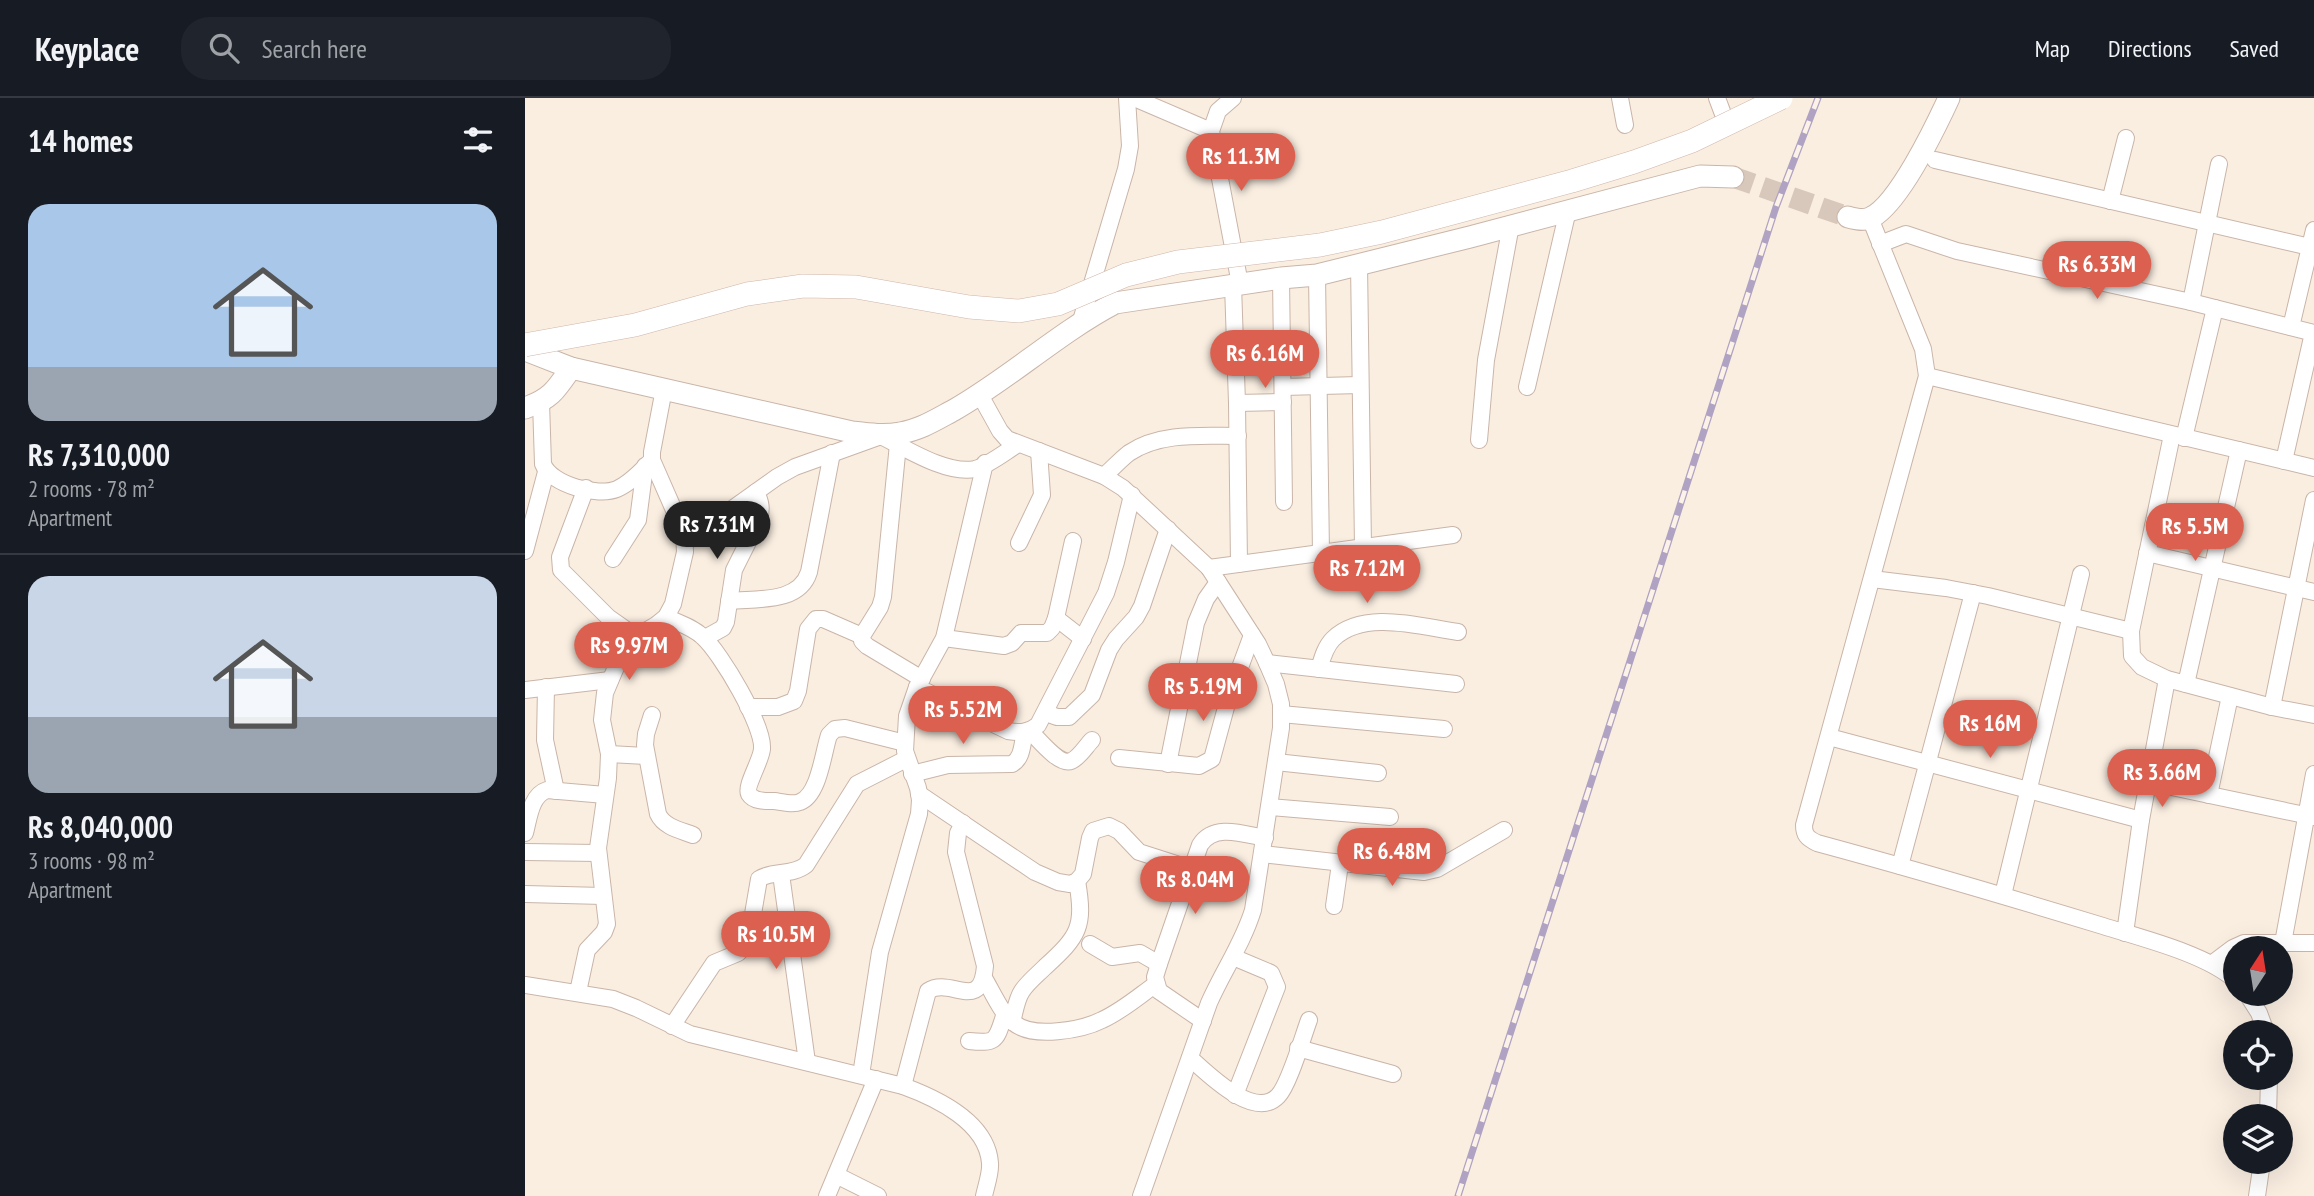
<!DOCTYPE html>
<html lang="en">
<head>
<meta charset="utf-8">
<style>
	:root { --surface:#171b24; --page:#20242c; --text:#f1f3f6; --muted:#9ea1a6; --line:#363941; --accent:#dc604f }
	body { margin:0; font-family:"PT Sans Narrow",sans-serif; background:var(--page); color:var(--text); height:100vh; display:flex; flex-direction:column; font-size:26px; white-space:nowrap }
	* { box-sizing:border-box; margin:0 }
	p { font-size:23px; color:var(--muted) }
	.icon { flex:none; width:38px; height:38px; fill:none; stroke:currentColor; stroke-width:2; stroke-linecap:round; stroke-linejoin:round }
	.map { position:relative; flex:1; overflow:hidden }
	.side { display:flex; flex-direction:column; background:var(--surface); width:525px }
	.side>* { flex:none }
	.needle { width:46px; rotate:12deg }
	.fabs { position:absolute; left:1698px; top:838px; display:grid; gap:14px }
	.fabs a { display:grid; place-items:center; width:70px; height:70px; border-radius:50%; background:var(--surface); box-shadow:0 7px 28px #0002; font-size:35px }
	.price { position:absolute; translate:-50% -60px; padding:0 16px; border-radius:24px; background:var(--accent); color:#fff; font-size:23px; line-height:46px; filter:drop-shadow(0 2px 4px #0008) }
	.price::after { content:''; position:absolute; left:50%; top:42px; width:21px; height:16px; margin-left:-10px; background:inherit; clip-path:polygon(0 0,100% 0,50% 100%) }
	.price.active { background:#222; color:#fff }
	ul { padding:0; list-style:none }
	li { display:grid; align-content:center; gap:14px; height:371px; padding:0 28px }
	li+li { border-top:2px solid var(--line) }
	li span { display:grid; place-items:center; height:217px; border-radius:21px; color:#555 }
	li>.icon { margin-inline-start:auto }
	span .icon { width:126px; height:126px; fill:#fffc; stroke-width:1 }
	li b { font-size:30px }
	h2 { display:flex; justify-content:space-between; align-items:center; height:84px; padding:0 28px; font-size:30px }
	header { display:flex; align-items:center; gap:42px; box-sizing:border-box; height:98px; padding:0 35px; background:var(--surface); border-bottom:2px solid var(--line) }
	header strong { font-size:33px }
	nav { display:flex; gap:38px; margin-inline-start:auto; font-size:24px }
	.search { width:490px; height:63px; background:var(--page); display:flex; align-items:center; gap:18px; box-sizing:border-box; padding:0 24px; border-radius:28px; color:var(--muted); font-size:26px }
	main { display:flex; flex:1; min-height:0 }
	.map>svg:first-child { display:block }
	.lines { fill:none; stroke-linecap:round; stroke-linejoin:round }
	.tertiary-tunnel { stroke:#d7c8bb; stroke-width:21; stroke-dasharray:21 10; stroke-linecap:butt }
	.minor-casing { stroke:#c9b5a9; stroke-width:18 }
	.tertiary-casing { stroke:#c9b5a9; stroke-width:23 }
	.minor { stroke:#fff; stroke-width:16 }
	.tertiary { stroke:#fff; stroke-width:21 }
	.rail-casing { stroke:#b0a2c2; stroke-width:7 }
	.rail { stroke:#fdf2e7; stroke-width:4.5; stroke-dasharray:13; stroke-linecap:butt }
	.secondary-bridge-casing { stroke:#cfb6aa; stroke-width:24; stroke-linecap:butt }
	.secondary-bridge { stroke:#fff; stroke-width:23 }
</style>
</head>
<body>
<header>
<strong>Keyplace</strong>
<div class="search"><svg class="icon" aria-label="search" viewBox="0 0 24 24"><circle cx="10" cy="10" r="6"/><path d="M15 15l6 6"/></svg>Search here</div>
<nav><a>Map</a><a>Directions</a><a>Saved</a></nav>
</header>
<main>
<section class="side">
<h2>14 homes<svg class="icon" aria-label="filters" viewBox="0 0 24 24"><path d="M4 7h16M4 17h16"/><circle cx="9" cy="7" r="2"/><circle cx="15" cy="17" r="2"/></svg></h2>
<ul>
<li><span style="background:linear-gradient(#a9c7e8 75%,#9aa5b1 0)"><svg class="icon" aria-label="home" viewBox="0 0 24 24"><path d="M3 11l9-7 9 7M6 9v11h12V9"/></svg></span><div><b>Rs 7,310,000</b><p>2 rooms · 78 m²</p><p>Apartment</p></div></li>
<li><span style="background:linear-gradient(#c9d6e8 65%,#9aa5b1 0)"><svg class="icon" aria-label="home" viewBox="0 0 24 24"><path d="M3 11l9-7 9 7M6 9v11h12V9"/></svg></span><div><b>Rs 8,040,000</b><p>3 rooms · 98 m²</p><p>Apartment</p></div></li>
</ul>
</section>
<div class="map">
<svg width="1789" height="1098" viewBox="0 0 1789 1098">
	<rect width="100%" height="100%" fill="#faeee1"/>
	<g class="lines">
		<!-- tertiary-tunnel -->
		<path class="tertiary-tunnel" d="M 1208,79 L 1323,119"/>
		<!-- minor casing -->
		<g class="minor-casing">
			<g id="minor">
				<path d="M 609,0 L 686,33"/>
				<path d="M 708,0 L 693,13 L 686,33 L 715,186"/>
				<path d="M 1095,0 L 1100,27"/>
				<path d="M 1192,0 L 1198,16"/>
				<path d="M 1410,62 L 1789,150"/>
				<path d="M 1585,103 L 1601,40"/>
				<path d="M 1345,120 L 1398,251 L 1402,278 L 1279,727 C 1279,737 1282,740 1292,745 C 1388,771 1483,799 1578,828 C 1616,840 1681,856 1710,882"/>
				<path d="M 1355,146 L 1381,136 L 1432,153 L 1666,204 L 1789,235"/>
				<path d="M 834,166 L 838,449"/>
				<path d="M 792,177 L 796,455"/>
				<path d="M 756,180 L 759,404"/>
				<path d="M 708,187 L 712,305 L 714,466"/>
				<path d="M 1666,204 L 1694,66"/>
				<path d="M 555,226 L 601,71 L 605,48 L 602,0"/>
				<path d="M 1766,229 L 1789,132"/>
				<path d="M 1402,278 L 1789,370"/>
				<path d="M 758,289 L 835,287"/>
				<path d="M 1002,289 L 1043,112"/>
				<path d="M 455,297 L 475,333 L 482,341 L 579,378 L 598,390 L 684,470 L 733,546 L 742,565 L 751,586 L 756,606 L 756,630 L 728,812 C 718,845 698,873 684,905 L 616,1098"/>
				<path d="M 16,304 L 18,366 C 26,387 73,399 92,391 C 106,385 117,372 127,362"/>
				<path d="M 712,305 L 758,304"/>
				<path d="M 1647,337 L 1606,533 L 1607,558 L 1617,569 L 1642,581 L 1747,609 L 1789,617"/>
				<path d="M 1659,340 L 1690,210"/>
				<path d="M 954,342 L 961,262 L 986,127"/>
				<path d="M 373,346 L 358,499 L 355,509 L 337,538 L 337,543 L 342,548 L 397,581"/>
				<path d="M 1759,363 L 1788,235"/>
				<path d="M 579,378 C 587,371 595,362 604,355 C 635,334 677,338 713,338"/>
				<path d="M 61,390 L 35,459 L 36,472 L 83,519 L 110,538"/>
				<path d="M 161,444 L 252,379 L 270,369 L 356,338 C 380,350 422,377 450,371 C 464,367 480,354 493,346"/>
				<path d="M 494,445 L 517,397 L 514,353"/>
				<path d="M 0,453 L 21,374"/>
				<path d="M 1622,455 L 1789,494"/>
				<path d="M 88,461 L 113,422 L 120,368"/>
				<path d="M 684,470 L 928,437"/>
				<path d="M 1347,481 L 1421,490 L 1463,498 L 1606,533"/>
				<path d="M 204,503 C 231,500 274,506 284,474 L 307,355"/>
				<path d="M 141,519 C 153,525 168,529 178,539 C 196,555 239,628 237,651 C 236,663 220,688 224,696 C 229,704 242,703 249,703 C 257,704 268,707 275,704 C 294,697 298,655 304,637 L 310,631 L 320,630 L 380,645"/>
				<path d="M 531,520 L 558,541"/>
				<path d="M 180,540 L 198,530 L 201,524 L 209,472 L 234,422 C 237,411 236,404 231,394"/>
				<path d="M 419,540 L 479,548 L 487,545 L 496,535 L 522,535 L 527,530 L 531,520 L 548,443"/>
				<path d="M 742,565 L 931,586"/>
				<path d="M 794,571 C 797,561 800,549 808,541 C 839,511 896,529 933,534"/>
				<path d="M 1661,586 L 1714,352"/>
				<path d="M 21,589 L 20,642 L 31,693"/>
				<path d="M 392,589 L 483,633 C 495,635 503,635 513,627 L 581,495 L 591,464 L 607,397"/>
				<path d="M 0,592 L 85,582"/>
				<path d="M 223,609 L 253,609 L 269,603 L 273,593 L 283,531 L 291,521 L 298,521 L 337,538"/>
				<path d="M 1747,609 L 1789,402"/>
				<path d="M 521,615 L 532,619 L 544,619 L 567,597 L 584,552 L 591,541 L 611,519 L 617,508 L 643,431"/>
				<path d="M 756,616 L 919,631"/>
				<path d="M 127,617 L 121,636 L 120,647 L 133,716 C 139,729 155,732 168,737"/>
				<path d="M 505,633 C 513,641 535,668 546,663 C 554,660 561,648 567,642"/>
				<path d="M 1304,639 L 1616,722"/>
				<path d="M 84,656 L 121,658"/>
				<path d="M 594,660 L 674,668 L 687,661 L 703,602 L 727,537"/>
				<path d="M 751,664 L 853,675"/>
				<path d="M 643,666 L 671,525 L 681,501 L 693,484"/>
				<path d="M 387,676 L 423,667 L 487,666 C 498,660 497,645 500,634"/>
				<path d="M 1623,684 L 1789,719"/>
				<path d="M 394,696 L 510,774 L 533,784 L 545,786 L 552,783 L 558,776 L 565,740 L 568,733 L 584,728 L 594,733 L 614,754 L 667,771"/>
				<path d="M 1684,697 L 1705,598"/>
				<path d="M 744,709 L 865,719"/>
				<path d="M 0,735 C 4,720 6,697 22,692 L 80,697"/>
				<path d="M 0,754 L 73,755"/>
				<path d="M 737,756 L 899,774 L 912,771 L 979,732"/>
				<path d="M 1375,768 L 1448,495"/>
				<path d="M 256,776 L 282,964"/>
				<path d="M 0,796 L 78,798"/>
				<path d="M 1478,797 L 1556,476"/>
				<path d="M 809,808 L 815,766"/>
				<path d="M 1600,835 L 1616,722 L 1642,581"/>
				<path d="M 1758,845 L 1789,676"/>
				<path d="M 565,846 L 587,859 L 615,855 L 634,866"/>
				<path d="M 708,859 L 746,875 L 752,889 L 710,997"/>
				<path d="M 1688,865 L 1708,850 L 1719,845 L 1789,845"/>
				<path d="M 459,880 C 468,895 476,915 489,925 C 508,941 557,932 577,922 C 597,913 614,898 631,886"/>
				<path d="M 0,887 L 88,901 L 111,910 L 165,936 L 378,988 C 411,1000 462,1024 465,1065 C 466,1075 461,1088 459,1098"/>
				<path d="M 53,894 L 62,852 L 79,834 L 82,826 L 73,750 L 83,680 L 84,656 L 77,622 L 80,595 L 97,555 L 105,542 L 131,527 L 141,519 L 148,506 L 160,454 L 159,435 L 127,362 L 127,354 L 139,291"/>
				<path d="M 1722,896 L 1734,915 L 1741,934"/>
				<path d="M 678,923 L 634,893 L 630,879 L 634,866 L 675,747 C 689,725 718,736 740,740"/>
				<path d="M 487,924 C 490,914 491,902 497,893 C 503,884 512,877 520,869 C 554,838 560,829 552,783"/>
				<path d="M 147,928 L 189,865 L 213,855 L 223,845 L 234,781 C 248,772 267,778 281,767 L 332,686 L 381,661"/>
				<path d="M 444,943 C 473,946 471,942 480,915"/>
				<path d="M 773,950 L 868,976"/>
				<path d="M 665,960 C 682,975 729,1023 753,998 C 764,987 778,938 784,922"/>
				<path d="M 336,977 L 355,854 L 394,716 L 395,702 L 393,690 L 380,653 L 382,618 L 392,589 L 419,540 L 460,365"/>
				<path d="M 378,988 L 403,893 C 425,878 456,916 460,868 L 431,754 L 433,735 L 438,725"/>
				<path d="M 1743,1018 L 1744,980"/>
				<path d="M 311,1077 L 353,1098"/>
				<path d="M 302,1098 L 351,981"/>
				<path d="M 1732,1098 L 1737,1064"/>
			</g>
		</g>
		<!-- tertiary casing -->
		<g class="tertiary-casing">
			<g id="tertiary">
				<path d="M 1323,119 C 1330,121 1338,123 1345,120 C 1373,108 1411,28 1424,0"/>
				<path d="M 0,252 L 46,270 L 327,334 C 344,336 359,338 375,335 C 395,332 412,321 429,312 C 485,280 533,235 590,205 L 756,180 L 792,177 L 945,139 L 1175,78 L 1208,79"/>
				<path d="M 0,310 C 26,301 31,292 46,270"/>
			</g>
		</g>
		<!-- minor -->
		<use href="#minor" class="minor"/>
		<!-- tertiary -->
		<use href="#tertiary" class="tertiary"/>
		<!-- rail casing -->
		<g class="rail-casing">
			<path id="rail" d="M 933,1098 L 1251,109 L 1293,0"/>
		</g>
		<!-- rail -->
		<use href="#rail" class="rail"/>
		<!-- secondary-bridge casing -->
		<g class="secondary-bridge-casing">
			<path id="secondary-bridge" d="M 0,247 L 110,227 L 222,196 L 278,188 L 331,189 L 444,209 L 494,213 L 533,206 L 601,177 L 653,164 L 795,147 L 857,134 L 1047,83 L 1109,64 L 1167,43 L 1256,0"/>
		</g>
		<!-- secondary-bridge -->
		<use href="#secondary-bridge" class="secondary-bridge"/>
	</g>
</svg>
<div class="fabs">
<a><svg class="needle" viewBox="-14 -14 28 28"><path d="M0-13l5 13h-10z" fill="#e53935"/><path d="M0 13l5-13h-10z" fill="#9ea1a6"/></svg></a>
<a><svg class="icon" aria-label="locate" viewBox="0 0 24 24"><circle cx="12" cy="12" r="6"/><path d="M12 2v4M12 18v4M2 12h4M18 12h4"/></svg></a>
<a><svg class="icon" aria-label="layers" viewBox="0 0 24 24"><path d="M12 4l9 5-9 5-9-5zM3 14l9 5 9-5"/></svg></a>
</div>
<b class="price" style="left:716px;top:95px">Rs 11.3M</b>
<b class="price" style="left:1572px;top:203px">Rs 6.33M</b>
<b class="price" style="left:740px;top:292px">Rs 6.16M</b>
<b class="price active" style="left:192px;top:463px">Rs 7.31M</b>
<b class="price" style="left:1670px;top:465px">Rs 5.5M</b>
<b class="price" style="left:842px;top:507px">Rs 7.12M</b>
<b class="price" style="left:104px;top:584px">Rs 9.97M</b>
<b class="price" style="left:678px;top:625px">Rs 5.19M</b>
<b class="price" style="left:438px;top:648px">Rs 5.52M</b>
<b class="price" style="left:1465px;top:662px">Rs 16M</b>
<b class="price" style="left:1637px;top:711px">Rs 3.66M</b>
<b class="price" style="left:867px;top:790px">Rs 6.48M</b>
<b class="price" style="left:670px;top:818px">Rs 8.04M</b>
<b class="price" style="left:251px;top:873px">Rs 10.5M</b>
</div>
</main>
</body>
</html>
